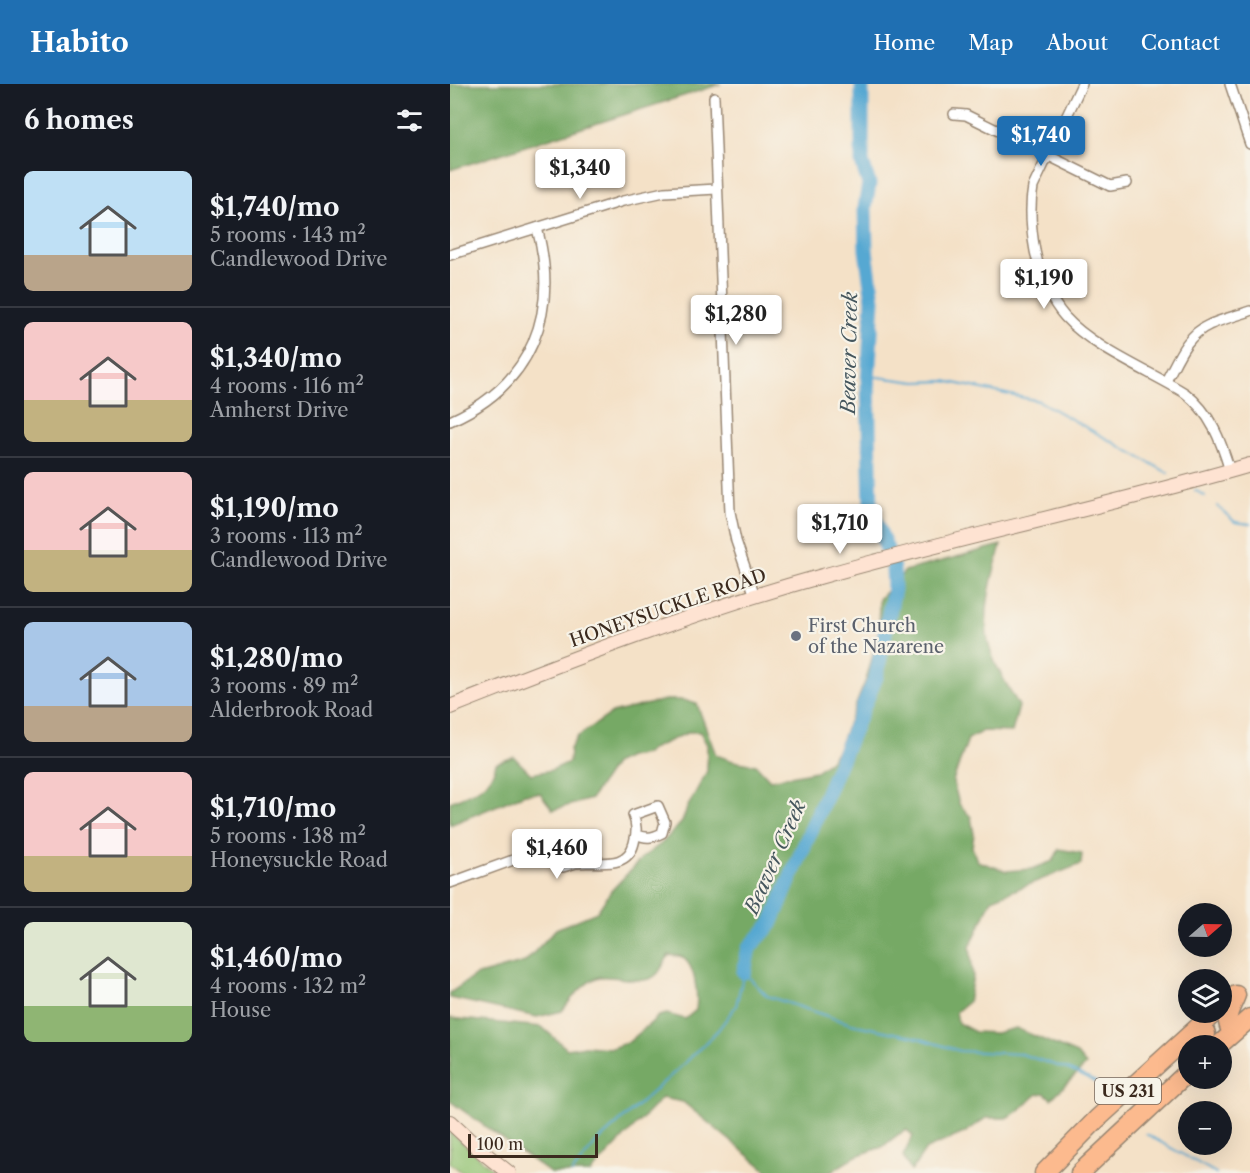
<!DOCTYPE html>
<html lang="en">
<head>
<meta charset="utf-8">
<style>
	:root { --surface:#171b24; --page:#20242c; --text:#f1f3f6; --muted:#9ea1a6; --line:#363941; --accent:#1f6fb2 }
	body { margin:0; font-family:"Libre Caslon Text",serif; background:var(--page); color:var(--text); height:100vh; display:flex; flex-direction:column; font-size:22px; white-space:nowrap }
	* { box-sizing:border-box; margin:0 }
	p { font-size:20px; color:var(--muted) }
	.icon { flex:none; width:33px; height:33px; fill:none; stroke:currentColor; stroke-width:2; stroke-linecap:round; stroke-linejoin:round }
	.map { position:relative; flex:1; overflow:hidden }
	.sheet { display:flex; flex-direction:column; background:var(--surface); width:450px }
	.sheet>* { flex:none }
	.needle { width:39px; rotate:70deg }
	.tools { position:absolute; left:728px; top:819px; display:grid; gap:12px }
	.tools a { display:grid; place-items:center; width:54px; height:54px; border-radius:50%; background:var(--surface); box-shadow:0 6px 24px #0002; font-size:30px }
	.scale { position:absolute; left:18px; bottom:15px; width:130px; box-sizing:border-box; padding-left:6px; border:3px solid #3b2a1e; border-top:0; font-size:16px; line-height:21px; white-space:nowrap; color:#3b2a1e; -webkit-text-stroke:4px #f7f3e8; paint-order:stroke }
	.price { position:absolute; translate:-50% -51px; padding:0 14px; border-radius:6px; background:#fff; color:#222; font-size:20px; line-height:39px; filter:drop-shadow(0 2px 3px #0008) }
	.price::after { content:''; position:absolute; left:50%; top:36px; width:18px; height:14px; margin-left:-9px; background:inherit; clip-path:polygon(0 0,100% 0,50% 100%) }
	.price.current { background:var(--accent); color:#fff }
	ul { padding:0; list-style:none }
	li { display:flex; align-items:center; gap:18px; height:150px; padding:0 24px }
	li+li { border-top:2px solid var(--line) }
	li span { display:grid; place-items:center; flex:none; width:168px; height:120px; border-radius:9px; color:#555 }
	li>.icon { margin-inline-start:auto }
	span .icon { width:72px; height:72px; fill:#fffc; stroke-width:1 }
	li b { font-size:26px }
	h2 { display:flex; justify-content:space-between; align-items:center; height:72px; padding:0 24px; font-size:26px }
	header { display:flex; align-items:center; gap:36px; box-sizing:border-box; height:84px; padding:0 30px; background:var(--accent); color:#fff }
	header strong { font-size:28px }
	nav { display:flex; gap:33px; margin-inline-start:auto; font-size:21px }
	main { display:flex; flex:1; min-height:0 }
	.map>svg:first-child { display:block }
	.green { fill:#93c373; stroke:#677648; stroke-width:1.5 }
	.forest { fill:#76a965; stroke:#586a42; stroke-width:1.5 }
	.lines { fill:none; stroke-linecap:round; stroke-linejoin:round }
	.stream { stroke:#57a8d2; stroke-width:2 }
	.river { stroke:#57a8d2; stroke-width:15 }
	.street-casing { stroke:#988672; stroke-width:12 }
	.secondary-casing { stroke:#988672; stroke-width:16 }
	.highway-casing { stroke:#988672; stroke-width:21 }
	.street { stroke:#fff; stroke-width:9 }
	.secondary { stroke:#fee3d2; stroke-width:14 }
	.highway { stroke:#fcba8e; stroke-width:18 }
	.worship-dot { fill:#6b7280; stroke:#f7f3e8; stroke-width:2 }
	.labels { text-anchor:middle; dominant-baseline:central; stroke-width:4.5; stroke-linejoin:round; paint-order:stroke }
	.shield { fill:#f7f3e8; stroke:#73665b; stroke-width:1.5 }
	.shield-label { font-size:16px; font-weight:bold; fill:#3b2a1e }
	.street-label { font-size:18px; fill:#3b2a1e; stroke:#f7f3e8 }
	.worship-label { font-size:18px; fill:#5b616d; stroke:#f7f3e8; text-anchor:start }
	.water-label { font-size:20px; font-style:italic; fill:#45565d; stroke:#f7f3e8 }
</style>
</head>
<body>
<header>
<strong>Habito</strong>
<nav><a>Home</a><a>Map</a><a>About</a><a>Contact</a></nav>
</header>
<main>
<section class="sheet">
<h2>6 homes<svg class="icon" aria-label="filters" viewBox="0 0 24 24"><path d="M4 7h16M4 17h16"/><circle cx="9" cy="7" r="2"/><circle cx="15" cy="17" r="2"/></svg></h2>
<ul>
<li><span style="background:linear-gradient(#bfe0f5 70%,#b9a48a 0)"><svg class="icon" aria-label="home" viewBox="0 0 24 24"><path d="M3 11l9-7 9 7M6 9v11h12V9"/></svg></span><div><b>$1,740/mo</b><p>5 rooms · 143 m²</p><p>Candlewood Drive</p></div></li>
<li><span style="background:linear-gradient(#f6c9c9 65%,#c2b280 0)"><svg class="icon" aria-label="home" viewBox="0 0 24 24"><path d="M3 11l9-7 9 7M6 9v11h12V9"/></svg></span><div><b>$1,340/mo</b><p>4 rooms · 116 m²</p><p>Amherst Drive</p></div></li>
<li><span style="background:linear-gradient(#f6c9c9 65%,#c2b280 0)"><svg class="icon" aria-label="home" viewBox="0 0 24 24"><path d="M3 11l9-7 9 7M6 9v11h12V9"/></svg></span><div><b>$1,190/mo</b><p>3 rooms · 113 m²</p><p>Candlewood Drive</p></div></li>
<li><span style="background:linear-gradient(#a9c7e8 70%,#b9a48a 0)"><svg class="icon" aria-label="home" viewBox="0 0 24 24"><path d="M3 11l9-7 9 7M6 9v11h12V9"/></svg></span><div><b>$1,280/mo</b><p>3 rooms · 89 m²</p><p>Alderbrook Road</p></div></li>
<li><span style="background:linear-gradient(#f6c9c9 70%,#c2b280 0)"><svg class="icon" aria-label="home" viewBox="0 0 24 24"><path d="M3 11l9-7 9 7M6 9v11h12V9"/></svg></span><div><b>$1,710/mo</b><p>5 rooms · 138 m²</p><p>Honeysuckle Road</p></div></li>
<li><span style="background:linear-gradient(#dfe7d0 70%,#8fb573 0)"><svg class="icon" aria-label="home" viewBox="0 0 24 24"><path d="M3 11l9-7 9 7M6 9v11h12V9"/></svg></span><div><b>$1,460/mo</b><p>4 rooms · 132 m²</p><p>House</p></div></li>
</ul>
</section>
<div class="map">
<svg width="800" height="1089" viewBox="0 0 800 1089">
	<rect width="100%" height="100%" fill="#f7f3e8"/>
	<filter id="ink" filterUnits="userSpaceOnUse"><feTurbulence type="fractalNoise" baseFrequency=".0167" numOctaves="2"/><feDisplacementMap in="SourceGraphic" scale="12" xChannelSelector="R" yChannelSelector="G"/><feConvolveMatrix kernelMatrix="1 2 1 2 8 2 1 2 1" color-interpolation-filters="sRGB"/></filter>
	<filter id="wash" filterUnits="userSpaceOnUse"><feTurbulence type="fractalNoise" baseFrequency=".008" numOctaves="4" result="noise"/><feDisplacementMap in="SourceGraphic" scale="24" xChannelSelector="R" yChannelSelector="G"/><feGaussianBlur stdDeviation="1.35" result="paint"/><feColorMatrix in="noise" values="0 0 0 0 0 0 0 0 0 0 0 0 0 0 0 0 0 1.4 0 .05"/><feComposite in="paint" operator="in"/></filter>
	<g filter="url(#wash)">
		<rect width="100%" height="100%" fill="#f4e1c7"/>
		<!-- green -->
		<path class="green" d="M 0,1048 L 47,1089 L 13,1089 L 0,1079 Z"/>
		<!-- forest -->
		<g class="forest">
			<path d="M 0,0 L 271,0 L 0,86 Z"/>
			<path d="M 551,461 C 543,490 534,519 537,550 C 539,575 557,600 569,622 L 562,648 L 533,647 L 518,655 L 503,697 L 509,720 L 521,733 L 524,750 L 522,763 L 527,777 L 556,787 L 582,785 L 603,777 L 609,765 L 632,769 L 631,780 L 542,815 L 520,863 L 523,892 L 518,918 L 506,928 L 508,939 L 525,948 L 546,949 L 566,944 L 627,970 L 636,981 L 601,1015 L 595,1009 L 588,1010 L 565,1029 L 556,1034 L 536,1034 L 514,1049 L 476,1065 L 461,1087 L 453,1072 L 463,1052 L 457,1046 L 449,1050 L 432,1063 L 406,1072 L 379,1089 L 317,1089 L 315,1085 L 233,1018 L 212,1014 L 140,1089 L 100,1089 L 0,1017 L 0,934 L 92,943 L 117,965 L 135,962 L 162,964 L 180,957 L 209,932 L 217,930 L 235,935 L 246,926 C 248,912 246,877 229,872 C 226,871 222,872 219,871 C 215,877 211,887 206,891 C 192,904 160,888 146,894 C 133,900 120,916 112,927 L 87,933 L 0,914 L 0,909 L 25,892 L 75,878 L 106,845 L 147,828 L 161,807 L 193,773 L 212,759 L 232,738 L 237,724 L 257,687 L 257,661 L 250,648 L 239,648 L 204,664 L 196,670 L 179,673 L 164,680 L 141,715 L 103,726 L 90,709 L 75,710 L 0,741 L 0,718 C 21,709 42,703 46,679 L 64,673 L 81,690 L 102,686 L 119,678 L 120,665 L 127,653 L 162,629 L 215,616 L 233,616 L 247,620 L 266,671 L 283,677 L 306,681 L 320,696 L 366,687 L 381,676 L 388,665 L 416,596 L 429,549 L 429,515 L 455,487 Z"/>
		</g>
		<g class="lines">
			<!-- stream -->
			<g class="stream">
				<path d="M 420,292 L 466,298 L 495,297 L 589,317 L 718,389"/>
				<path d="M 745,406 L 755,412"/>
				<path d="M 767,422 L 785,438 L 800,440"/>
				<path d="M 294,888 L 317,912 L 401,940 L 464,953 L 510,967 L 571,970 L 620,986 L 654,1002"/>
				<path d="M 696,1050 L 766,1089"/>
				<path d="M 122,1089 L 146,1059 L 236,978 L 268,946 L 286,922 L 294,888"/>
			</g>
			<!-- river -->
			<g class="river">
				<path d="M 412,0 L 412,78 L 419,100 L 415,124 L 416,166 L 423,216 L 418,296 L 421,427 L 437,465"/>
				<path d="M 294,888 L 299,864 L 321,840 L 426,593 L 444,505 L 443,484"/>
			</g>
		</g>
	</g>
	<g filter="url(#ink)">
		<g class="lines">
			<!-- street casing -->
			<g class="street-casing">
				<g id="street">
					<path d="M 632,0 L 583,103 C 579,124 581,145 585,167 C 590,190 599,215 615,233 C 643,264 699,287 735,309 C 761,329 771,357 780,387"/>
					<path d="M 780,0 L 800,60"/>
					<path d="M 264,13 L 280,428 L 286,457 L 305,512"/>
					<path d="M 504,30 L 516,31 L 660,102 L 677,99"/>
					<path d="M 0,171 L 173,117 L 214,108 L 267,105"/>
					<path d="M 716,297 C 727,277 736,251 759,241 C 772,235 787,232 800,227"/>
					<path d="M 0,337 C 82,301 110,229 87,144"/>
					<path d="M 0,799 L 99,763 L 104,776 L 113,783 C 117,782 122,780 126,779 C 147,776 177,787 184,759 C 187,748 187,741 183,731 L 208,722 L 215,738 L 212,749 C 202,754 196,755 186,750"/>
				</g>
			</g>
			<!-- secondary casing -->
			<g class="secondary-casing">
				<g id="secondary">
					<path d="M 0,623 C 121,575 243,528 369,493 C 512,452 657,423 800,381"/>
					<path d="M 0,1038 L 30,1066 L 59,1089"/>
				</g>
			</g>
			<!-- highway casing -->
			<g class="highway-casing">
				<g id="highway">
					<path d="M 782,949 C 773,932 780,927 786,911"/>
					<path d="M 751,962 L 756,950 L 752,940"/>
					<path d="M 768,962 L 800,934"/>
					<path d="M 594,1089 L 647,1035 L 765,928"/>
					<path d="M 630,1089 L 738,988"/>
				</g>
			</g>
			<!-- street -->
			<use href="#street" class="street"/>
			<!-- secondary -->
			<use href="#secondary" class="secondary"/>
			<!-- highway -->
			<use href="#highway" class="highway"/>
		</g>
	</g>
	<!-- markers -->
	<circle class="worship-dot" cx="346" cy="552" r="6"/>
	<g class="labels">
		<!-- shield labels -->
		<rect class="shield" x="645" y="994" width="66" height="26" rx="4.5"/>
		<g class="shield-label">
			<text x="678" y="1007">US 231</text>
		</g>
		<!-- street labels -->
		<g class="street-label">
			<text transform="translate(218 524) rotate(-19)">HONEYSUCKLE ROAD</text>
		</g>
		<!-- worship labels -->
		<g class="worship-label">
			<text x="358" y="542">First Church<tspan x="358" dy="21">of the Nazarene</tspan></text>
		</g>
		<!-- water labels -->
		<g class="water-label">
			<text transform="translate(399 269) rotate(-89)">Beaver Creek</text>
			<text transform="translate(325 773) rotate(-66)">Beaver Creek</text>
		</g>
	</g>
</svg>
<div class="tools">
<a><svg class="needle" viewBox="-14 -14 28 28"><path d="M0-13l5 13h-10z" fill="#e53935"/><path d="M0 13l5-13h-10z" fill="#9ea1a6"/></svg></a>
<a><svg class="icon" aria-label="layers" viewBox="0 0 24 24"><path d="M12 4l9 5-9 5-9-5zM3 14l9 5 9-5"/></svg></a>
<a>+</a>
<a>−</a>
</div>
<div class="scale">100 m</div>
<b class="price current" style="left:591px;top:83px">$1,740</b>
<b class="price" style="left:130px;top:116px">$1,340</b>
<b class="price" style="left:594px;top:226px">$1,190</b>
<b class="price" style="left:286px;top:262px">$1,280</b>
<b class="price" style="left:390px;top:471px">$1,710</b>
<b class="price" style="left:107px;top:796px">$1,460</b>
</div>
</main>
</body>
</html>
